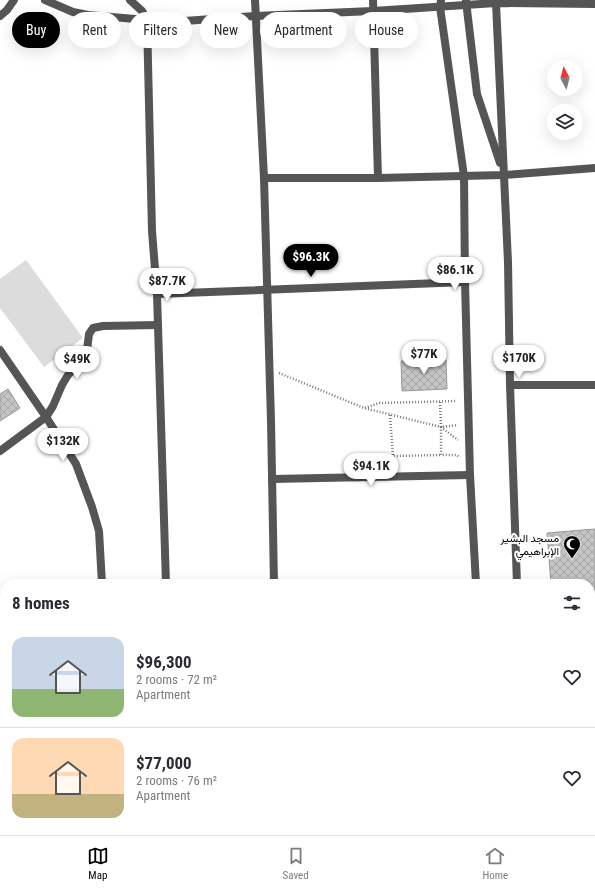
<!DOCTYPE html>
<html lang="en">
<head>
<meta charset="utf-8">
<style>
	:root { --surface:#fff; --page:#f7f7f7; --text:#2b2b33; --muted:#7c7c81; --line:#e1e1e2; --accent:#000 }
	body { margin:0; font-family:"Roboto Condensed",Vazirmatn,sans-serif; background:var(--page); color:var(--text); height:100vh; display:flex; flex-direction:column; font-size:15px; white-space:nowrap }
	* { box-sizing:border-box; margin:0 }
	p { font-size:13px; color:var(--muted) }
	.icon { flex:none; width:22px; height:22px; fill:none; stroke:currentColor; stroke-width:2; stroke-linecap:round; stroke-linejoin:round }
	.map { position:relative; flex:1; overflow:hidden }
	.side { position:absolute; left:0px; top:579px; width:595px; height:256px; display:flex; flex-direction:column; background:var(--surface); border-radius:16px 16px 0 0; box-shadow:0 4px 16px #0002 }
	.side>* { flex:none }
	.hud { position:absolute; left:12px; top:12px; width:571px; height:36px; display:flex; gap:8px }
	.needle { width:26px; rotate:353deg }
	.fabs { position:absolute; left:547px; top:60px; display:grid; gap:8px }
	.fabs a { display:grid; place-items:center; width:36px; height:36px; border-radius:50%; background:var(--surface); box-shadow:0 4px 16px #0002; font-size:20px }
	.price { position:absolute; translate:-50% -34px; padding:0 9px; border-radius:14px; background:#fff; color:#222; font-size:13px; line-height:26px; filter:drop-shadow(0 1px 2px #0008) }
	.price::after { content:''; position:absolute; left:50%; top:24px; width:12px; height:9px; margin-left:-6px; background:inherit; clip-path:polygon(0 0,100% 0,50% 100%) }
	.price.on { background:var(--accent); color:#fff }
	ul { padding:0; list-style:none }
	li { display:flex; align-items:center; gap:12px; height:100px; padding:0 12px }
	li+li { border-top:1px solid var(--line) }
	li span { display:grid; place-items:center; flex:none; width:112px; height:80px; border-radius:12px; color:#555 }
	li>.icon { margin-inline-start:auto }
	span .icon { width:48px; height:48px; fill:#fffc; stroke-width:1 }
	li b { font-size:17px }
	h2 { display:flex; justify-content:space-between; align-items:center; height:48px; padding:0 12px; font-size:17px }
	.chip { padding:0 14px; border-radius:18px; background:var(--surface); box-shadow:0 4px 16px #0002; font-size:14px; line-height:36px }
	.chip.on { background:var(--accent); color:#fff }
	.tabs { display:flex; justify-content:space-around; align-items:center; height:56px; border-top:1px solid var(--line); background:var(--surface); font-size:11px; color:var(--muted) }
	.tabs a { display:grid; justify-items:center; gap:2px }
	.tabs .on { color:var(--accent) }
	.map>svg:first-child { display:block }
	.pitch { fill:#dcdcdc }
	.building { fill:url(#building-cross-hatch); stroke:#999 }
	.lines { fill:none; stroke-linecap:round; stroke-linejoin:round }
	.path { stroke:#777; stroke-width:2.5; stroke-dasharray:1 2; stroke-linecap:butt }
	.minor { stroke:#555; stroke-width:8 }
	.labels { text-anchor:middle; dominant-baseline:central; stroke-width:4; stroke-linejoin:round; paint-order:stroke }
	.poi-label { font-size:11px; fill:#000; stroke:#fff; text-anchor:end }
</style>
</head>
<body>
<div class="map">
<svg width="595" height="835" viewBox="0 0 595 835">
	<defs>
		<pattern id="building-cross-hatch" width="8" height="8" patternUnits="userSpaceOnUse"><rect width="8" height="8" fill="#c4c4c4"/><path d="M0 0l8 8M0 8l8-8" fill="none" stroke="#a7a7a7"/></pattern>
	</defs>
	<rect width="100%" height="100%" fill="#fff"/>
	<!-- pitch -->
	<path class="pitch" d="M 26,260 L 83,338 L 44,367 L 0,308 L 0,279 Z"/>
	<!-- building -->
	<g class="building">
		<path d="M 446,360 L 447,389 L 402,391 L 401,361 Z"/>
		<path d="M 8,389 L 20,408 L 0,421 L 0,394 Z"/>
		<path d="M 595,529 L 595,619 L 590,619 L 590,584 L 551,584 L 547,533 Z"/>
	</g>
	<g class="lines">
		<!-- path -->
		<g class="path">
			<path d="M 279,373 L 364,408 L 441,427 L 441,455 L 457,455 L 459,457"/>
			<path d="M 440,402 L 441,427 L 458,425"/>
			<path d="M 365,408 L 379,403 L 457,401"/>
			<path d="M 390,415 L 393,456 L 441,455"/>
			<path d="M 441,427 L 458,440"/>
			<path d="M 393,456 L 393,466"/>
		</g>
		<!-- minor -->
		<g class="minor">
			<path d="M 45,0 L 73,12 L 88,15 L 170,22 L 255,16 L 373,11 L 496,3 L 595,4"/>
			<path d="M 130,0 L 142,11 L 147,20 L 152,231 L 157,294 L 166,584"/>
			<path d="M 255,0 L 264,178 L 271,421 L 274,584"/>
			<path d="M 373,0 L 378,178"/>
			<path d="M 441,0 L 440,7 L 464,176 L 465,282 L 470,475 L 476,584"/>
			<path d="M 466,1 L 477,94 L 500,163"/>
			<path d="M 496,3 L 508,262 L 510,385 L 517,584"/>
			<path d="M 0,16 L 7,10 L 14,0"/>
			<path d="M 264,178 L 378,178 L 504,175 L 595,168"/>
			<path d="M 157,294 L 465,282"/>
			<path d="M 0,350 L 46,417 L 76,464 L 92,507 L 99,531 L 102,584"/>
			<path d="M 510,385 L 595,385"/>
			<path d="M 0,451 L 46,417 L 53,406 L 62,385 L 68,375 L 82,359 L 87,350 L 89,334 L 93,328 L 103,326 L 158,325"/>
			<path d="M 272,479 L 470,475"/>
			<path d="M 0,597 L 5,597"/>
			<path d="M 590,646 L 595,646"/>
			<path d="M 0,736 L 5,736"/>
			<path d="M 590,749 L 595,749"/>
			<path d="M 488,830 L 488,835"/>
			<path d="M 527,830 L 527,835"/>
			<path d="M 106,835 L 106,830"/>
			<path d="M 234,835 L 235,830"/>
		</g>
	</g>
	<!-- icons -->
	<defs>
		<g id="mosque-pin" transform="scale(0.9)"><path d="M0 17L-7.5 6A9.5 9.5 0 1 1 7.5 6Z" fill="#000" stroke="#fff"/><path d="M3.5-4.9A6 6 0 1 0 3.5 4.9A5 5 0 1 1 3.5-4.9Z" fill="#fff"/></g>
	</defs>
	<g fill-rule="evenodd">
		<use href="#mosque-pin" x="572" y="544"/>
	</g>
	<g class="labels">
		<!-- poi labels -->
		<g class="poi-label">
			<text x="559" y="538">مسجد البشير<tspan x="559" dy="13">الإبراهيمي</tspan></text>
		</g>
	</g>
</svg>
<div class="fabs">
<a><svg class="needle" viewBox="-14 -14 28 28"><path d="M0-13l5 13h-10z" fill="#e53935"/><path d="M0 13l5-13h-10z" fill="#7c7c81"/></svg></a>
<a><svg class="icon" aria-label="layers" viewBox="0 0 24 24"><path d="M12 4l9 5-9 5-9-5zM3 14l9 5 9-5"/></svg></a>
</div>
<b class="price on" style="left:311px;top:278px">$96.3K</b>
<b class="price" style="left:455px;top:291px">$86.1K</b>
<b class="price" style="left:167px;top:302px">$87.7K</b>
<b class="price" style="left:424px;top:375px">$77K</b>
<b class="price" style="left:519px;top:379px">$170K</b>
<b class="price" style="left:77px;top:380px">$49K</b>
<b class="price" style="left:63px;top:462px">$132K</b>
<b class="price" style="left:371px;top:487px">$94.1K</b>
<div class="hud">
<a class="chip on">Buy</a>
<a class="chip">Rent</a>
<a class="chip">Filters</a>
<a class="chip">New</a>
<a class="chip">Apartment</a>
<a class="chip">House</a>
</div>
<section class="side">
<h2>8 homes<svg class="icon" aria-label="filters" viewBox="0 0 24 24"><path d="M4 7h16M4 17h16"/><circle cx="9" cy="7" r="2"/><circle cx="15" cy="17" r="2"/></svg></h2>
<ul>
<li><span style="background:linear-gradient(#c9d6e8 65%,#8fb573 0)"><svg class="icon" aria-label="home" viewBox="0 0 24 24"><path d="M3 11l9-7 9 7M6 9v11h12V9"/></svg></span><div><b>$96,300</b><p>2 rooms · 72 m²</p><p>Apartment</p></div><svg class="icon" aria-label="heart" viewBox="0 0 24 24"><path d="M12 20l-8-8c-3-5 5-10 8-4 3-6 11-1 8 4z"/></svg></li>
<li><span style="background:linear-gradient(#ffd9b3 70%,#c2b280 0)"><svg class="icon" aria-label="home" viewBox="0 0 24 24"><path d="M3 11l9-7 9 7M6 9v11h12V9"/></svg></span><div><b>$77,000</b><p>2 rooms · 76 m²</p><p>Apartment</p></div><svg class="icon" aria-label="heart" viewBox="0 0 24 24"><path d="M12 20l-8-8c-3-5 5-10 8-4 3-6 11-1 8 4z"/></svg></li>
</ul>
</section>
</div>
<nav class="tabs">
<a class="on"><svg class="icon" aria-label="map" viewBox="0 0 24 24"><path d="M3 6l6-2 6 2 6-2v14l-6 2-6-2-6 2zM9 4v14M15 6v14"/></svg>Map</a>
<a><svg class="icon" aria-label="saved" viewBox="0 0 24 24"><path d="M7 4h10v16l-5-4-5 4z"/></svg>Saved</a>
<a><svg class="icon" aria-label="home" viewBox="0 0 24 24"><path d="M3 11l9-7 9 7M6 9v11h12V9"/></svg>Home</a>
</nav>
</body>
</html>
